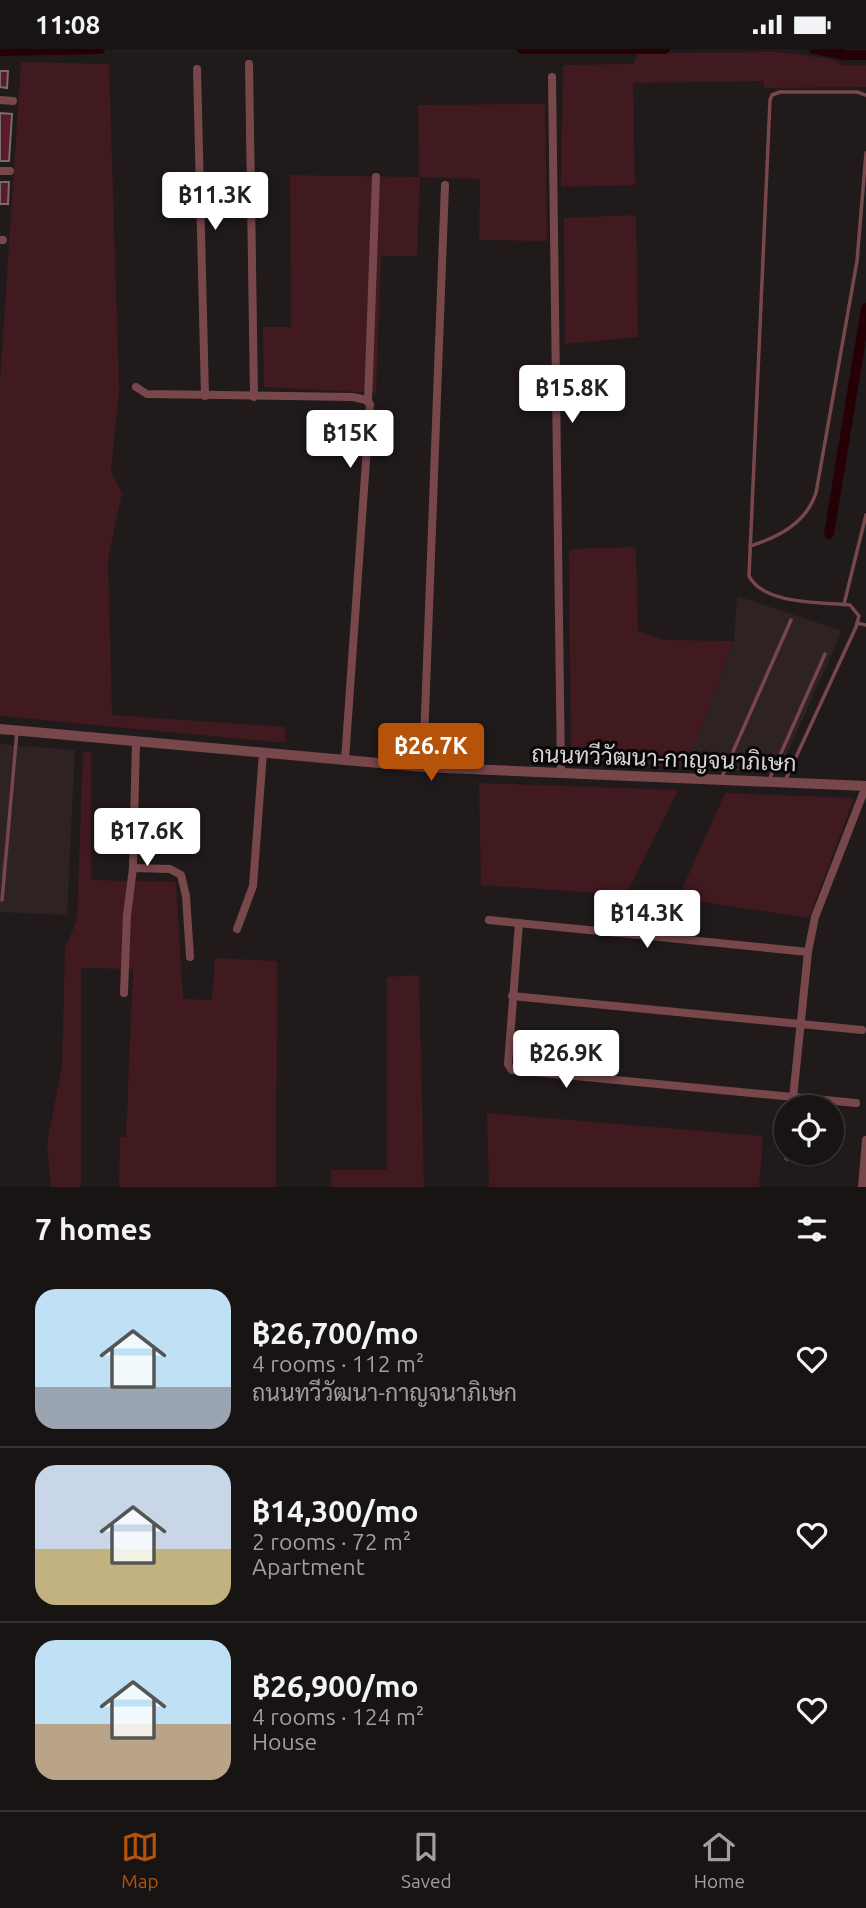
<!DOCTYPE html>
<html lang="en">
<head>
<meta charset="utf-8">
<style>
	:root { --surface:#181414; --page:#211d1d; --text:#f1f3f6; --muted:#9f9ea0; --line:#363334; --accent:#b45309 }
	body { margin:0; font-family:Ubuntu,Sarabun,sans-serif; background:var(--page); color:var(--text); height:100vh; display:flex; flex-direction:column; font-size:26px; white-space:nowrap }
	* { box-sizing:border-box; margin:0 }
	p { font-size:23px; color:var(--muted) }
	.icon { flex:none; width:38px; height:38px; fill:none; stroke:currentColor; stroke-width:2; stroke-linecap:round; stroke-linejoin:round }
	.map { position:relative; height:1138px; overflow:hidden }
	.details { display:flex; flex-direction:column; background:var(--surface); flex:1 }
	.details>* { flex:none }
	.tools { position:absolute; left:774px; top:1046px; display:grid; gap:14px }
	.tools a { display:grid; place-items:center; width:70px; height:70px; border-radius:50%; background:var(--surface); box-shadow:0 2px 5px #0004,0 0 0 2px var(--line); font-size:35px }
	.price { position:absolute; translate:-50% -60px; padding:0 16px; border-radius:7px; background:#fff; color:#222; font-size:23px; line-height:46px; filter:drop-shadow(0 2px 4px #0008) }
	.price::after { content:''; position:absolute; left:50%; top:42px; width:21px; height:16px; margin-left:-10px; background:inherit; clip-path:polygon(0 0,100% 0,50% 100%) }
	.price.current { background:var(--accent); color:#fff }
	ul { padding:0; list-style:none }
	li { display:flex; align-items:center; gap:21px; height:175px; padding:0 35px }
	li+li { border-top:2px solid var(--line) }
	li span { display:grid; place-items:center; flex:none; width:196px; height:140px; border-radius:21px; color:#555 }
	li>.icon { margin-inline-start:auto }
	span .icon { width:84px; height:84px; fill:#fffc; stroke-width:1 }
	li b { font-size:30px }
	h2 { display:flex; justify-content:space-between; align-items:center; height:84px; padding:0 35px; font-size:30px }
	.status { display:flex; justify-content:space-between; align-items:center; height:49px; padding:0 35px; background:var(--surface); direction:ltr }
	.status svg { height:19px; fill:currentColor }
	.dock { display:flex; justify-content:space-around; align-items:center; height:98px; border-top:2px solid var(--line); background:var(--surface); font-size:19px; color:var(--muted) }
	.dock a { display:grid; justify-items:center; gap:4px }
	.dock .current { color:var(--accent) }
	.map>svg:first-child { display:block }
	.built { fill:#2e2223 }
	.green { fill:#401a1f }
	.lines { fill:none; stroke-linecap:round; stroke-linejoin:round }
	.canal { stroke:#250004; stroke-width:10 }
	.building { fill:#5a1b26; stroke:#756d6e; stroke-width:2 }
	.service { stroke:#78474b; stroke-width:3.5 }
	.minor { stroke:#78474b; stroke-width:8 }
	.tertiary { stroke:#78474b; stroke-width:10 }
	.labels { text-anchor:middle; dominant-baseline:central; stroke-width:6; stroke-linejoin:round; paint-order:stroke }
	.street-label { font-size:23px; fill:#d9d4d4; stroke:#080606 }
</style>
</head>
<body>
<div class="status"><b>11:08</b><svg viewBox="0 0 49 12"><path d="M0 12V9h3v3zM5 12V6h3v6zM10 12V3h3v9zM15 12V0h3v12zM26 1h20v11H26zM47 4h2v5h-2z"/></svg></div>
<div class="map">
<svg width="866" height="1138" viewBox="0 0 866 1138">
	<rect width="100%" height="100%" fill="#201a1b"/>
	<!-- built -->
	<g class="built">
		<path d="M 737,547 L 842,582 L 778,725 L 686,719 L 734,592 Z"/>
		<path d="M 0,695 L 75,701 L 67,866 L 0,863 Z"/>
	</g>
	<!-- green -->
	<g class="green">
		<path d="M 779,3 L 832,10 L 843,17 L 866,16 L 866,38 L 764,39 L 764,32 L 633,34 L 635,136 L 561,138 L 563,16 L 633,15 L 638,4 Z"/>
		<path d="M 21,13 L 109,15 L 119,339 L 111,423 L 122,444 L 108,509 L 112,666 L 285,678 L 285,694 L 0,667 L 0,333 Z"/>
		<path d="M 545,55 L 547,192 L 479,191 L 480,130 L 420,128 L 417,207 L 381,207 L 376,344 L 264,338 L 263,278 L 291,278 L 290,126 L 419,128 L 418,56 Z"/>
		<path d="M 636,166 L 638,288 L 565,295 L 564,169 Z"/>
		<path d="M 636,498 L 638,582 L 663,591 L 734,592 L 686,719 L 571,709 L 569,500 Z"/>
		<path d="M 83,703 L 91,703 L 91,831 L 176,833 L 183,950 L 212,951 L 215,909 L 277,912 L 276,1138 L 119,1138 L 120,1088 L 126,1088 L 133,920 L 81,919 L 81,1138 L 51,1138 L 47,1094 L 62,1017 L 65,899 L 77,871 Z"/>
		<path d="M 479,734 L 678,741 L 626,846 L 481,836 Z"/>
		<path d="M 725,744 L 854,749 L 809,869 L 678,849 Z"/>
		<path d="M 419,926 L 424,1138 L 331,1138 L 331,1121 L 387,1121 L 387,928 Z"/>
		<path d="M 487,1064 L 763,1087 L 759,1138 L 489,1138 Z"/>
	</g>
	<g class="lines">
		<!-- canal -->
		<g class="canal">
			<path d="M 522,0 L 665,0"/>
			<path d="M 814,0 L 846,6 L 866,6"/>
			<path d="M 0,2 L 100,0"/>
			<path d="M 829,485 L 866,259"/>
		</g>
	</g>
	<!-- building -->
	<g class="building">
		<path d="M 0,22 L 8,22 L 7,39 L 0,38 Z"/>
		<path d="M 0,64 L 12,65 L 9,112 L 0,112 Z"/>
		<path d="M 0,133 L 9,133 L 8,155 L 0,155 Z"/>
	</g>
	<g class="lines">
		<!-- service -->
		<g class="service">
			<path d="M 750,497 C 779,488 806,474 816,444 L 857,212 L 866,104"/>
			<path d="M 844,555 L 866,466"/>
			<path d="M 857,574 L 866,576"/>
			<path d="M 721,730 L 791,571"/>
			<path d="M 769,731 L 825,605"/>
			<path d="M 785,732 L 856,578 L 859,567 L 850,556 C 821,553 764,556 749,527 L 770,51 L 772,46 L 780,43 L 857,43 L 866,46"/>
			<path d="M 2,851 L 17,682"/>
		</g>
		<!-- minor -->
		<g class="minor">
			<path d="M 249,15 L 254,348"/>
			<path d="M 197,20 L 205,347"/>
			<path d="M 552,28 L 561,725"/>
			<path d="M 0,51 L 13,52"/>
			<path d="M 0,122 L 10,122"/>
			<path d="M 0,191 L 3,191"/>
			<path d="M 136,338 L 147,345 L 353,348 L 366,351 L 370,355 L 345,711"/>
			<path d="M 368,353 L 376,128"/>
			<path d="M 423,718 L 445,136"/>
			<path d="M 133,819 L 170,820 L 181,826 L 186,847 L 190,908"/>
			<path d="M 489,871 L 808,903"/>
			<path d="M 519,874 L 508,1015 L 512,1021 L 856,1054"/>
			<path d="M 237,880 L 253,837 L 263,704"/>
			<path d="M 124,944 L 127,866 L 133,819 L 136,692"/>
			<path d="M 512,947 L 862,981"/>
			<path d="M 792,1059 L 808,903 L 815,868 L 866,737"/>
			<path d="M 788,1108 L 788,1104"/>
			<path d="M 862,1138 L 866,1091"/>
		</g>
		<!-- tertiary -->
		<path class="tertiary" d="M 0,680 L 423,718 L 866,737"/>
	</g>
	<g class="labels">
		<!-- street labels -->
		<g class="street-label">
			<text transform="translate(664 709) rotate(2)">ถนนทวีวัฒนา-กาญจนาภิเษก</text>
		</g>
	</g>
</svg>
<div class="tools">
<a><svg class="icon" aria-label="locate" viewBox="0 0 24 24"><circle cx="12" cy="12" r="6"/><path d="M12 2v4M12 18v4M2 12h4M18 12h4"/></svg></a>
</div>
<b class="price" style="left:215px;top:183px">฿11.3K</b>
<b class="price" style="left:572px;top:376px">฿15.8K</b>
<b class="price" style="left:350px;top:421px">฿15K</b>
<b class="price current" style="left:431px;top:734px">฿26.7K</b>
<b class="price" style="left:147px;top:819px">฿17.6K</b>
<b class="price" style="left:647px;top:901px">฿14.3K</b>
<b class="price" style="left:566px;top:1041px">฿26.9K</b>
</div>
<section class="details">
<h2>7 homes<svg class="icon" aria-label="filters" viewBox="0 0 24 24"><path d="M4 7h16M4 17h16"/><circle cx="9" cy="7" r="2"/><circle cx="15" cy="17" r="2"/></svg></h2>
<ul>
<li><span style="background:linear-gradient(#bfe0f5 70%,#9aa5b1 0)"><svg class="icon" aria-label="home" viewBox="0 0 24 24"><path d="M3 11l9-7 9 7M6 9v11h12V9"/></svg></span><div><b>฿26,700/mo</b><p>4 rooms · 112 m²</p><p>ถนนทวีวัฒนา-กาญจนาภิเษก</p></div><svg class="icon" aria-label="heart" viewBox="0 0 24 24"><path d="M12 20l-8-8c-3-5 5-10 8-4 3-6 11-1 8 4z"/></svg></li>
<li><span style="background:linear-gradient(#c9d6e8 60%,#c2b280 0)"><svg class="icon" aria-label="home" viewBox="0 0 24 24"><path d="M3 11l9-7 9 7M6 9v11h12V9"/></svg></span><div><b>฿14,300/mo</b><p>2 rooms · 72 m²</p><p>Apartment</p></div><svg class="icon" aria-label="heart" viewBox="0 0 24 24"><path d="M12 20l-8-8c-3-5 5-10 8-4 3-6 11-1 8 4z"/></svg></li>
<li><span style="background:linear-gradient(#bfe0f5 60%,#b9a48a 0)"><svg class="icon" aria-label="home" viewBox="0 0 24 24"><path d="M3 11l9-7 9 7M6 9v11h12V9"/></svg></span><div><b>฿26,900/mo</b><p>4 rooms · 124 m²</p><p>House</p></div><svg class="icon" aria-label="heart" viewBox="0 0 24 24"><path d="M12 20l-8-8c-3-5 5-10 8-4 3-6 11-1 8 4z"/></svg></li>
</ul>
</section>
<nav class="dock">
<a class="current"><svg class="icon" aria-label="map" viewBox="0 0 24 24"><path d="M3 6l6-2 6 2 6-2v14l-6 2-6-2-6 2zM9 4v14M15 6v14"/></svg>Map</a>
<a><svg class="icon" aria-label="saved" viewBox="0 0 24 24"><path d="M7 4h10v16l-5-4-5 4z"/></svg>Saved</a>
<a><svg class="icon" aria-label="home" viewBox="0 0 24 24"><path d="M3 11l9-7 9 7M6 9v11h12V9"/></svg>Home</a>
</nav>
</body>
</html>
